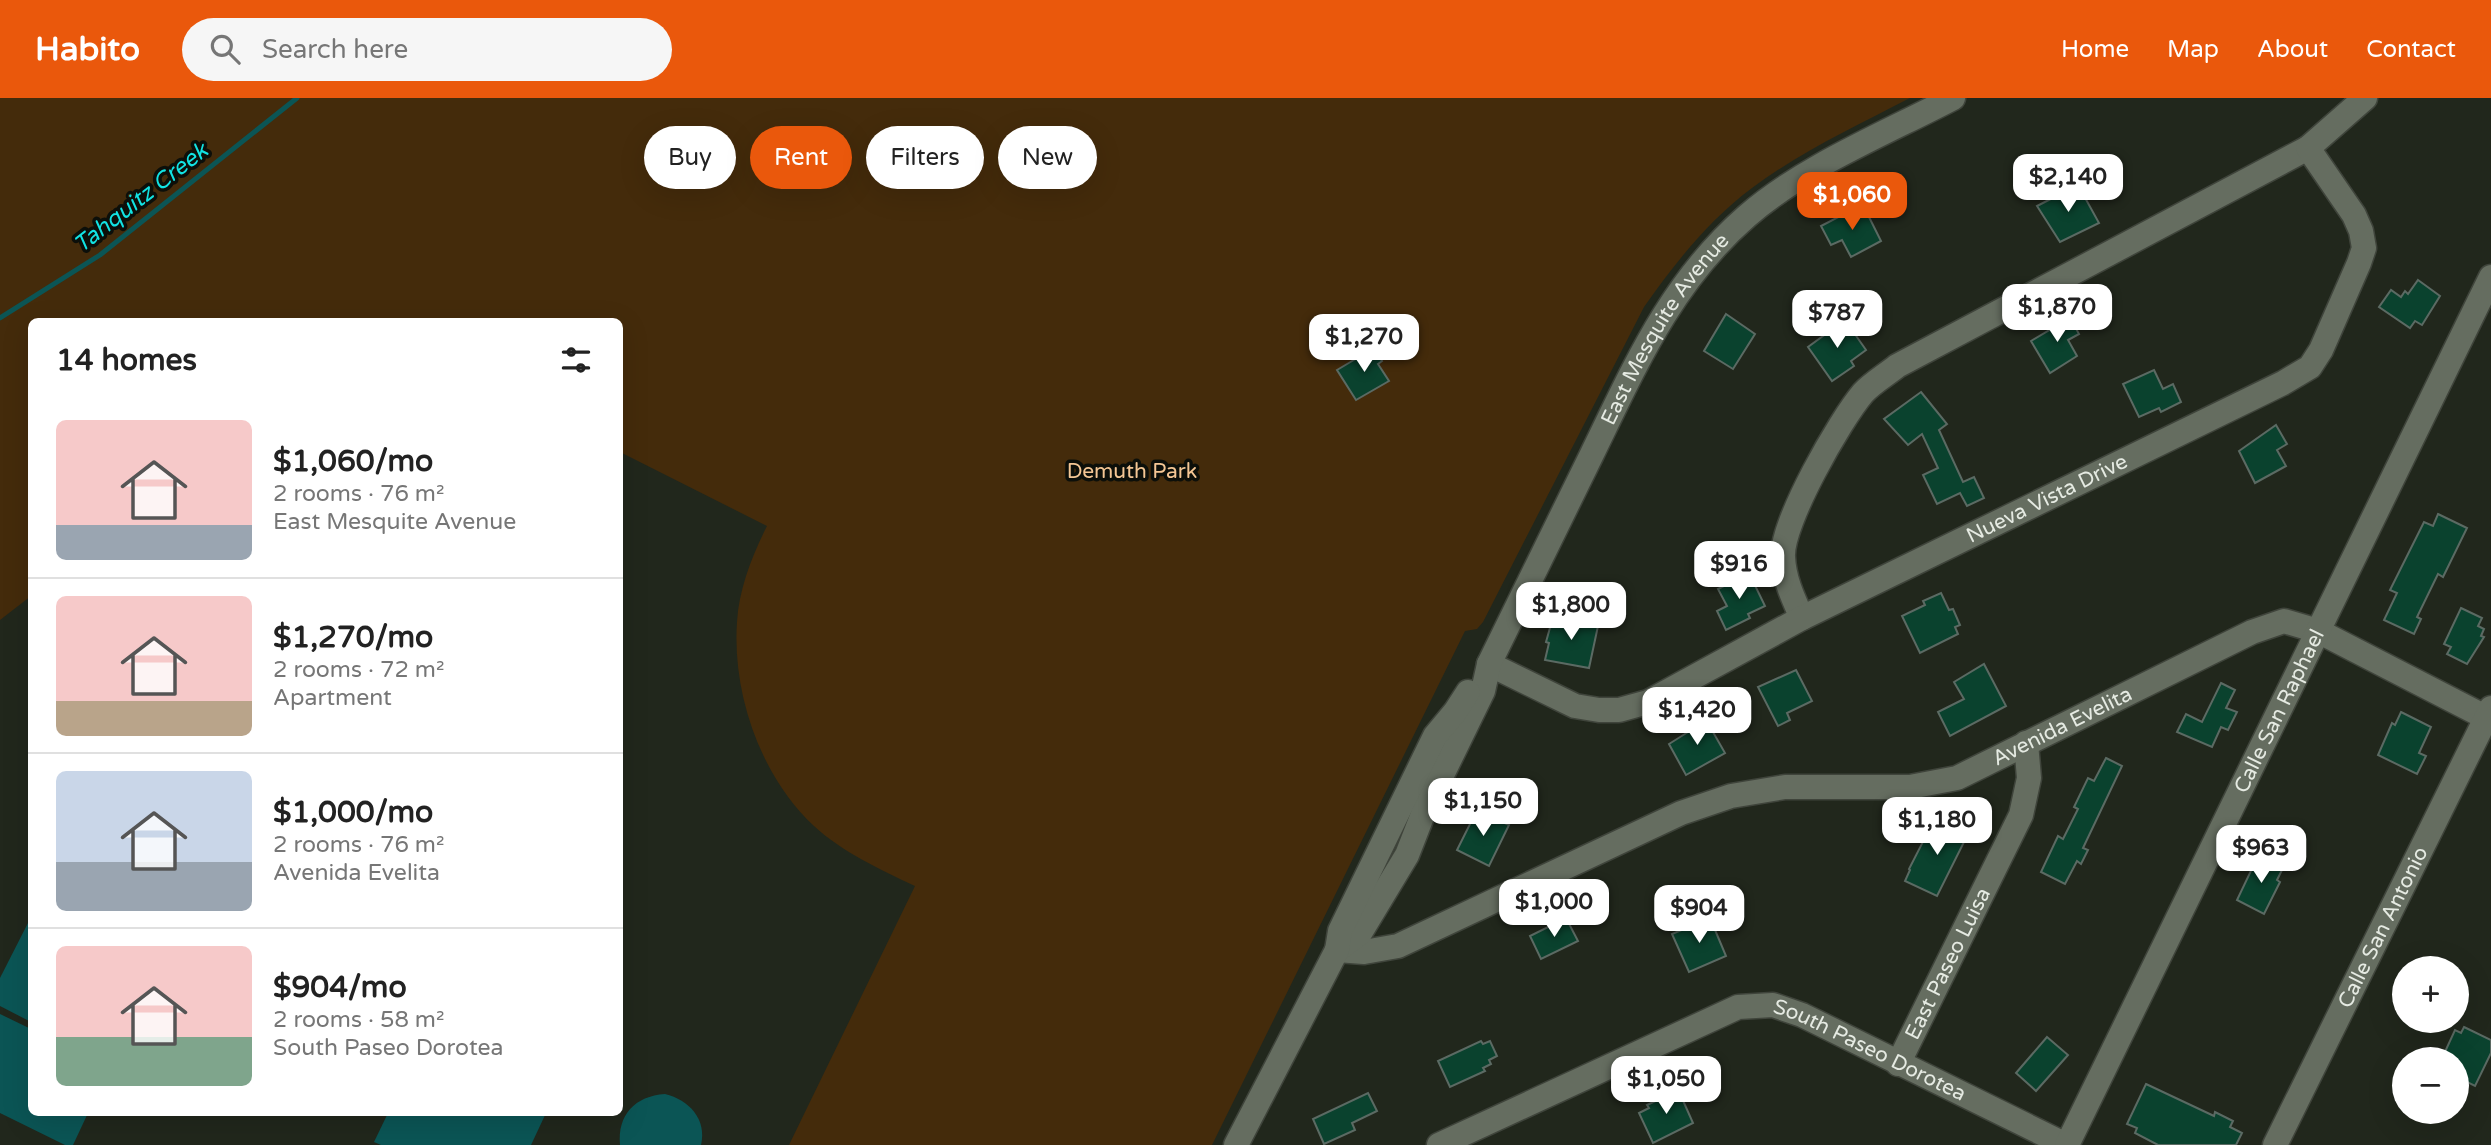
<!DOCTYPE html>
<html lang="en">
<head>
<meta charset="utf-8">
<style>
	:root { --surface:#fff; --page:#f6f6f6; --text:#222; --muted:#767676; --line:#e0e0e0; --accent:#ea580c }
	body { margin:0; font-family:"Varela Round",sans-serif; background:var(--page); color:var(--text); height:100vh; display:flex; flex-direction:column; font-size:26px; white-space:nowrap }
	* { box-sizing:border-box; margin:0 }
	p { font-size:23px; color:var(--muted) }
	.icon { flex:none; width:38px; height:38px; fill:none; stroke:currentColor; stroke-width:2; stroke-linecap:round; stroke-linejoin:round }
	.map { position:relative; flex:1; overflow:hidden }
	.sheet { position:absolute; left:28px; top:220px; width:595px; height:798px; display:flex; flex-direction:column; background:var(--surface); border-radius:10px; box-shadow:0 7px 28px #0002 }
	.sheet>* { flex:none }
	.hud { position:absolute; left:644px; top:28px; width:665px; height:63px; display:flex; gap:14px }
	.tools { position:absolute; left:2392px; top:858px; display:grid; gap:14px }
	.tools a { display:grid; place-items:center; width:77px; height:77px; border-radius:50%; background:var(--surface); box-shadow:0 7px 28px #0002; font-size:35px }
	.price { position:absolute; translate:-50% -60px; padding:0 16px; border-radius:14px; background:#fff; color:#222; font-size:23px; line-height:46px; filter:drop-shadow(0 2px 4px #0008) }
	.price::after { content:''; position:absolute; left:50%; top:42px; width:21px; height:16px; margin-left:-10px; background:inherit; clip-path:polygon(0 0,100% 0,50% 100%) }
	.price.on { background:var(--accent); color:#fff }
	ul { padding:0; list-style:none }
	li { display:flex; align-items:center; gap:21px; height:175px; padding:0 28px }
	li+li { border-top:2px solid var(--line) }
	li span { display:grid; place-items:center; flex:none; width:196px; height:140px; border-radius:10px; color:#555 }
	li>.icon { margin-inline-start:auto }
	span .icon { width:84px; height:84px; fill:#fffc; stroke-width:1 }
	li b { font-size:30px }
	h2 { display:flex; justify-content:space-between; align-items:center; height:84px; padding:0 28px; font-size:30px }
	.pill { padding:0 24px; border-radius:32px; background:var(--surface); box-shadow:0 7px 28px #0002; font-size:24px; line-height:63px }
	.pill.on { background:var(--accent); color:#fff }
	header { display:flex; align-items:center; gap:42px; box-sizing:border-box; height:98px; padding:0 35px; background:var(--accent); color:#fff }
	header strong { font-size:33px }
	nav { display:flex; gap:38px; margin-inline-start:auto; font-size:24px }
	.search { width:490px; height:63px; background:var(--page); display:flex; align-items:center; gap:18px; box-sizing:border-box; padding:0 24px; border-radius:38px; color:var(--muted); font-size:26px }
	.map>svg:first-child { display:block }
	.green { fill:#442b0b }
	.water { fill:#0b5555 }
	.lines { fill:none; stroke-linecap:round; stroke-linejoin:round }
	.stream { stroke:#0b5555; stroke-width:5 }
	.building { fill:#0a422e; stroke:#5b6a63; stroke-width:2 }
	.minor-casing { stroke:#3f443b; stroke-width:27 }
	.minor { stroke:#656d60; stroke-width:24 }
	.labels { text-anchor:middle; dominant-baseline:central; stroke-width:7; stroke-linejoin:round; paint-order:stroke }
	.street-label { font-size:21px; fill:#e5eae2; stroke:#0c0f0a }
	.park-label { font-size:21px; fill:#f4c694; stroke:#0c0f0a }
	.water-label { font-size:23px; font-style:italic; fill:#12e3e4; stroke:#0c0f0a }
</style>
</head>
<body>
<header>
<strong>Habito</strong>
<div class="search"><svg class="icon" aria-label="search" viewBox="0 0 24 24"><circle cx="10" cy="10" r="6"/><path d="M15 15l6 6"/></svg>Search here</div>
<nav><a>Home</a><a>Map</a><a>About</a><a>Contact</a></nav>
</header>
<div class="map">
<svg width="2491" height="1047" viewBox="0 0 2491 1047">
	<rect width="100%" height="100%" fill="#21271c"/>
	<!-- green -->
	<path class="green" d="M 0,0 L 1910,0 C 1856,28 1800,54 1752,90 C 1708,123 1675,165 1644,209 L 1483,524 L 1477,531 L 1465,533 L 1212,1047 L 789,1047 L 915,788 C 881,772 842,754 814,728 C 761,679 732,596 737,524 C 739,491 752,458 767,428 L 620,354 L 620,224 L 32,224 L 31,498 L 0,522 Z"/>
	<!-- water -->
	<g class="water">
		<path d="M 29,823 L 32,824 L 31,924 L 0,908 L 0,880 Z"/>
		<path d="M 0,916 L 31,931 L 32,1015 L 88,1015 L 73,1047 L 65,1047 L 0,1015 Z"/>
		<path d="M 665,996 C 689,1002 707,1021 701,1047 L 620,1047 C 617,1017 635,998 665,996 Z"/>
		<path d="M 388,1015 L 546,1015 L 531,1047 L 381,1047 L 374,1044 Z"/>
	</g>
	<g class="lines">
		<!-- stream -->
		<path class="stream" d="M 0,220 L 100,157 L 297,0"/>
	</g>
	<!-- building -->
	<g class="building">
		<path d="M 2078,87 L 2099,125 L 2060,144 L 2037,108 Z"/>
		<path d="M 1865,111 L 1881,143 L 1851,159 L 1842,142 L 1831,147 L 1821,128 L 1846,115 L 1849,120 Z"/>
		<path d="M 2418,182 L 2440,198 L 2422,227 L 2415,223 L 2410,230 L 2379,209 L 2391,192 L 2401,199 L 2405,193 L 2408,196 Z"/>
		<path d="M 1726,216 L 1755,236 L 1733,271 L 1704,253 Z"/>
		<path d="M 2068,216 L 2079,236 L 2068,242 L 2077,258 L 2050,275 L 2031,243 L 2051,231 L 2049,227 Z"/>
		<path d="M 1845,222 L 1866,252 L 1851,263 L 1854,268 L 1832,283 L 1808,249 Z"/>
		<path d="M 1374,250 L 1382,263 L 1378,266 L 1389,283 L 1356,302 L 1337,272 Z"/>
		<path d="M 2154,272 L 2163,291 L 2173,286 L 2181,304 L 2161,314 L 2159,310 L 2139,319 L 2123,286 Z"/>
		<path d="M 1921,294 L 1947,326 L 1939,332 L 1963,384 L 1974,379 L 1984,400 L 1967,408 L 1960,395 L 1937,406 L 1923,377 L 1938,370 L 1922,336 L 1908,347 L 1884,321 Z"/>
		<path d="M 2276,327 L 2287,346 L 2277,352 L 2286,368 L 2255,385 L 2239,353 Z"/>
		<path d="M 2438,416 L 2467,430 L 2443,479 L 2438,476 L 2417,519 L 2421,521 L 2414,536 L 2384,522 L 2397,495 L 2390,492 L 2424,424 L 2433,428 Z"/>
		<path d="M 1749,475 L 1765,508 L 1748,516 L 1750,520 L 1726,532 L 1717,513 L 1727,508 L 1718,491 Z"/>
		<path d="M 1941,495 L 1949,512 L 1953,511 L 1960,527 L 1955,529 L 1958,536 L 1920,555 L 1902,518 L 1925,507 L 1923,503 Z"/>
		<path d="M 2461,510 L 2482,520 L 2478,528 L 2484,531 L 2481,538 L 2484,539 L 2467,566 L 2447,556 L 2451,549 L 2444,546 Z"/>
		<path d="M 1553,519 L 1598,528 L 1589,570 L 1545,562 L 1549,545 L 1546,544 Z"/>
		<path d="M 1984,566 L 2006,608 L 1950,638 L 1938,614 L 1964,601 L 1954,584 Z"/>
		<path d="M 1796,572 L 1812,603 L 1787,615 L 1790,622 L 1778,628 L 1758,589 Z"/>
		<path d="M 2221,585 L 2235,592 L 2226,610 L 2237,614 L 2228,632 L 2221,629 L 2212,649 L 2177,634 L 2186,616 L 2202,624 Z"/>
		<path d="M 2401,614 L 2431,629 L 2419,655 L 2426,658 L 2417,676 L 2378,657 L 2392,625 L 2395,627 Z"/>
		<path d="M 1705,620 L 1725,655 L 1686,677 L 1669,646 L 1688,634 L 1686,631 Z"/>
		<path d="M 2106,660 L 2122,668 L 2083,750 L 2088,752 L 2081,766 L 2077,763 L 2065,786 L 2041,774 L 2058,738 L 2063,741 L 2078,711 L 2074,709 L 2088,680 L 2094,683 Z"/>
		<path d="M 1477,712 L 1509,727 L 1489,768 L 1457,752 Z"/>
		<path d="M 1956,722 L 1971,730 L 1937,798 L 1905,783 L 1910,772 L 1909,771 L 1932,726 L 1950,735 Z"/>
		<path d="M 2258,758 L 2283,770 L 2277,782 L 2280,784 L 2264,816 L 2237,802 Z"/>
		<path d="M 1566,820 L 1578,843 L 1541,861 L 1530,838 Z"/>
		<path d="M 1710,820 L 1726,858 L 1689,874 L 1672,836 Z"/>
		<path d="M 2464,929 L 2491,942 L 2491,955 L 2475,988 L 2457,979 L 2457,961 L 2444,956 L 2455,932 L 2461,935 Z"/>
		<path d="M 2047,939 L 2068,957 L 2036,993 L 2016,975 Z"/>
		<path d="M 1481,943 L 1483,946 L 1490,943 L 1497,958 L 1489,962 L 1491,966 L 1483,970 L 1485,973 L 1450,989 L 1438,963 Z"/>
		<path d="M 2146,986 L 2214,1018 L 2215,1014 L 2233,1023 L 2230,1029 L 2242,1035 L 2236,1047 L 2158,1047 L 2135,1035 L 2137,1030 L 2127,1026 Z"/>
		<path d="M 1677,989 L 1693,1025 L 1653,1045 L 1639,1015 L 1649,1010 L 1647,1007 L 1662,1000 L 1660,997 Z"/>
		<path d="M 1368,995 L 1377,1013 L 1352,1025 L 1355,1032 L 1324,1046 L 1313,1021 Z"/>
	</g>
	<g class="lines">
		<!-- minor casing -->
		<g class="minor-casing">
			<g id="minor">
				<path d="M 1802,520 C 1793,500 1784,481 1783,459 C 1781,425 1840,322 1863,295 C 1872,285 1886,277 1897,268 L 2308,50"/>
				<path id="s1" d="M 1489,566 L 1575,608 L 1599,612 L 1619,612 L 1648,604 L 1802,520 L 2283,285 L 2310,269 L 2321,252 L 2359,165 L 2364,150 L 2361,133 L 2354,117 L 2308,50 L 2365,0"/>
				<path id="s2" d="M 1337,852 L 1364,854 L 1398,848 L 1681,715 L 1731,698 L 1785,689 L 1910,689 L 1957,680 L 2252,534 L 2284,523 L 2318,533 L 2491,622"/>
				<path id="s3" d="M 1337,852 L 1360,835 L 1407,757 L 1423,716 L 1483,593 L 1489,566 C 1524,496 1558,426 1592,356 C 1635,268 1671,184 1747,118 C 1803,69 1886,35 1953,0"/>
				<path id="s4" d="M 1898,966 L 2021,717 L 2029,680 L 2026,645"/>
				<path d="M 1236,1047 L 1337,852 L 1340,833 L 1435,638 L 1455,614 L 1468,594"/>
				<path id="s5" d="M 1439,1047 L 1738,909 L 1773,907 L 1802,917 L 2066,1047"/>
				<path id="s6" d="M 2067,1047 L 2491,179"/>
				<path id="s7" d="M 2275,1047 L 2491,610"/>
			</g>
		</g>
		<!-- minor -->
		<use href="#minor" class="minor"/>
	</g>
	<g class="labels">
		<!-- street labels -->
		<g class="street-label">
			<text stroke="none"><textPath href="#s3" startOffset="707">East Mesquite Avenue</textPath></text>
			<text stroke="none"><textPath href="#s1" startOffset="618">Nueva Vista Drive</textPath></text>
			<text stroke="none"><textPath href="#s6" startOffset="483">Calle San Raphael</textPath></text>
			<text stroke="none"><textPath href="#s2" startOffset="772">Avenida Evelita</textPath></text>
			<text stroke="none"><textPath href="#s7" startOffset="243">Calle San Antonio</textPath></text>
			<text stroke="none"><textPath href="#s4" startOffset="112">East Paseo Luisa</textPath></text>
			<text stroke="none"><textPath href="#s5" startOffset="471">South Paseo Dorotea</textPath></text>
		</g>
		<!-- park labels -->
		<g class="park-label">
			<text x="1132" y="373">Demuth Park</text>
		</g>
		<!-- water labels -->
		<g class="water-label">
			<text transform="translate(141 100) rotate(-38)">Tahquitz Creek</text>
		</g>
	</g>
</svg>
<div class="tools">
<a>+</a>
<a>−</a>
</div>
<b class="price" style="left:2068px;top:116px">$2,140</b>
<b class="price on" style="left:1852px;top:134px">$1,060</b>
<b class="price" style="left:2057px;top:246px">$1,870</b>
<b class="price" style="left:1837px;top:252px">$787</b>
<b class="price" style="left:1364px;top:276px">$1,270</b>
<b class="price" style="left:1739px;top:503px">$916</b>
<b class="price" style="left:1571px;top:544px">$1,800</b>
<b class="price" style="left:1697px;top:649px">$1,420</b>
<b class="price" style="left:1483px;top:740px">$1,150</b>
<b class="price" style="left:1937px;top:759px">$1,180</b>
<b class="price" style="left:2261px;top:787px">$963</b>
<b class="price" style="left:1554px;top:841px">$1,000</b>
<b class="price" style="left:1699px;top:847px">$904</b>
<b class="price" style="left:1666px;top:1018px">$1,050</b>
<div class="hud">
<a class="pill">Buy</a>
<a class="pill on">Rent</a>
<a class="pill">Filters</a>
<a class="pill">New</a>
</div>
<section class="sheet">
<h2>14 homes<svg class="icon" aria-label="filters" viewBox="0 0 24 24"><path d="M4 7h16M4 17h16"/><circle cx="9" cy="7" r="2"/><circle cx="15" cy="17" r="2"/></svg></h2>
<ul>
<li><span style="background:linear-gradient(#f6c9c9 75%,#9aa5b1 0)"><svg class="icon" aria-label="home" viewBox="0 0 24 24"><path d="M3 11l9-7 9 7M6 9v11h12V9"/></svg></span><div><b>$1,060/mo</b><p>2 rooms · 76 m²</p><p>East Mesquite Avenue</p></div></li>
<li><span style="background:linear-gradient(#f6c9c9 75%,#b9a48a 0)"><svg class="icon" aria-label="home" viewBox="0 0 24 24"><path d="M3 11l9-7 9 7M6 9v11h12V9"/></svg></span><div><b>$1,270/mo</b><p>2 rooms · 72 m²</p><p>Apartment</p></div></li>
<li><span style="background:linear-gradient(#c9d6e8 65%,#9aa5b1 0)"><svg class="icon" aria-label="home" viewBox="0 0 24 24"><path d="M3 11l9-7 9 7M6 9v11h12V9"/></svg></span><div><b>$1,000/mo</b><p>2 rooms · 76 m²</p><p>Avenida Evelita</p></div></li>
<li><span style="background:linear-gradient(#f6c9c9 65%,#7fa58c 0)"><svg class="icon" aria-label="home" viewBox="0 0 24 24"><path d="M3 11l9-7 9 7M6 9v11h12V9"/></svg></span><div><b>$904/mo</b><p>2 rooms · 58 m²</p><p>South Paseo Dorotea</p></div></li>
</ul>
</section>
</div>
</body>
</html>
